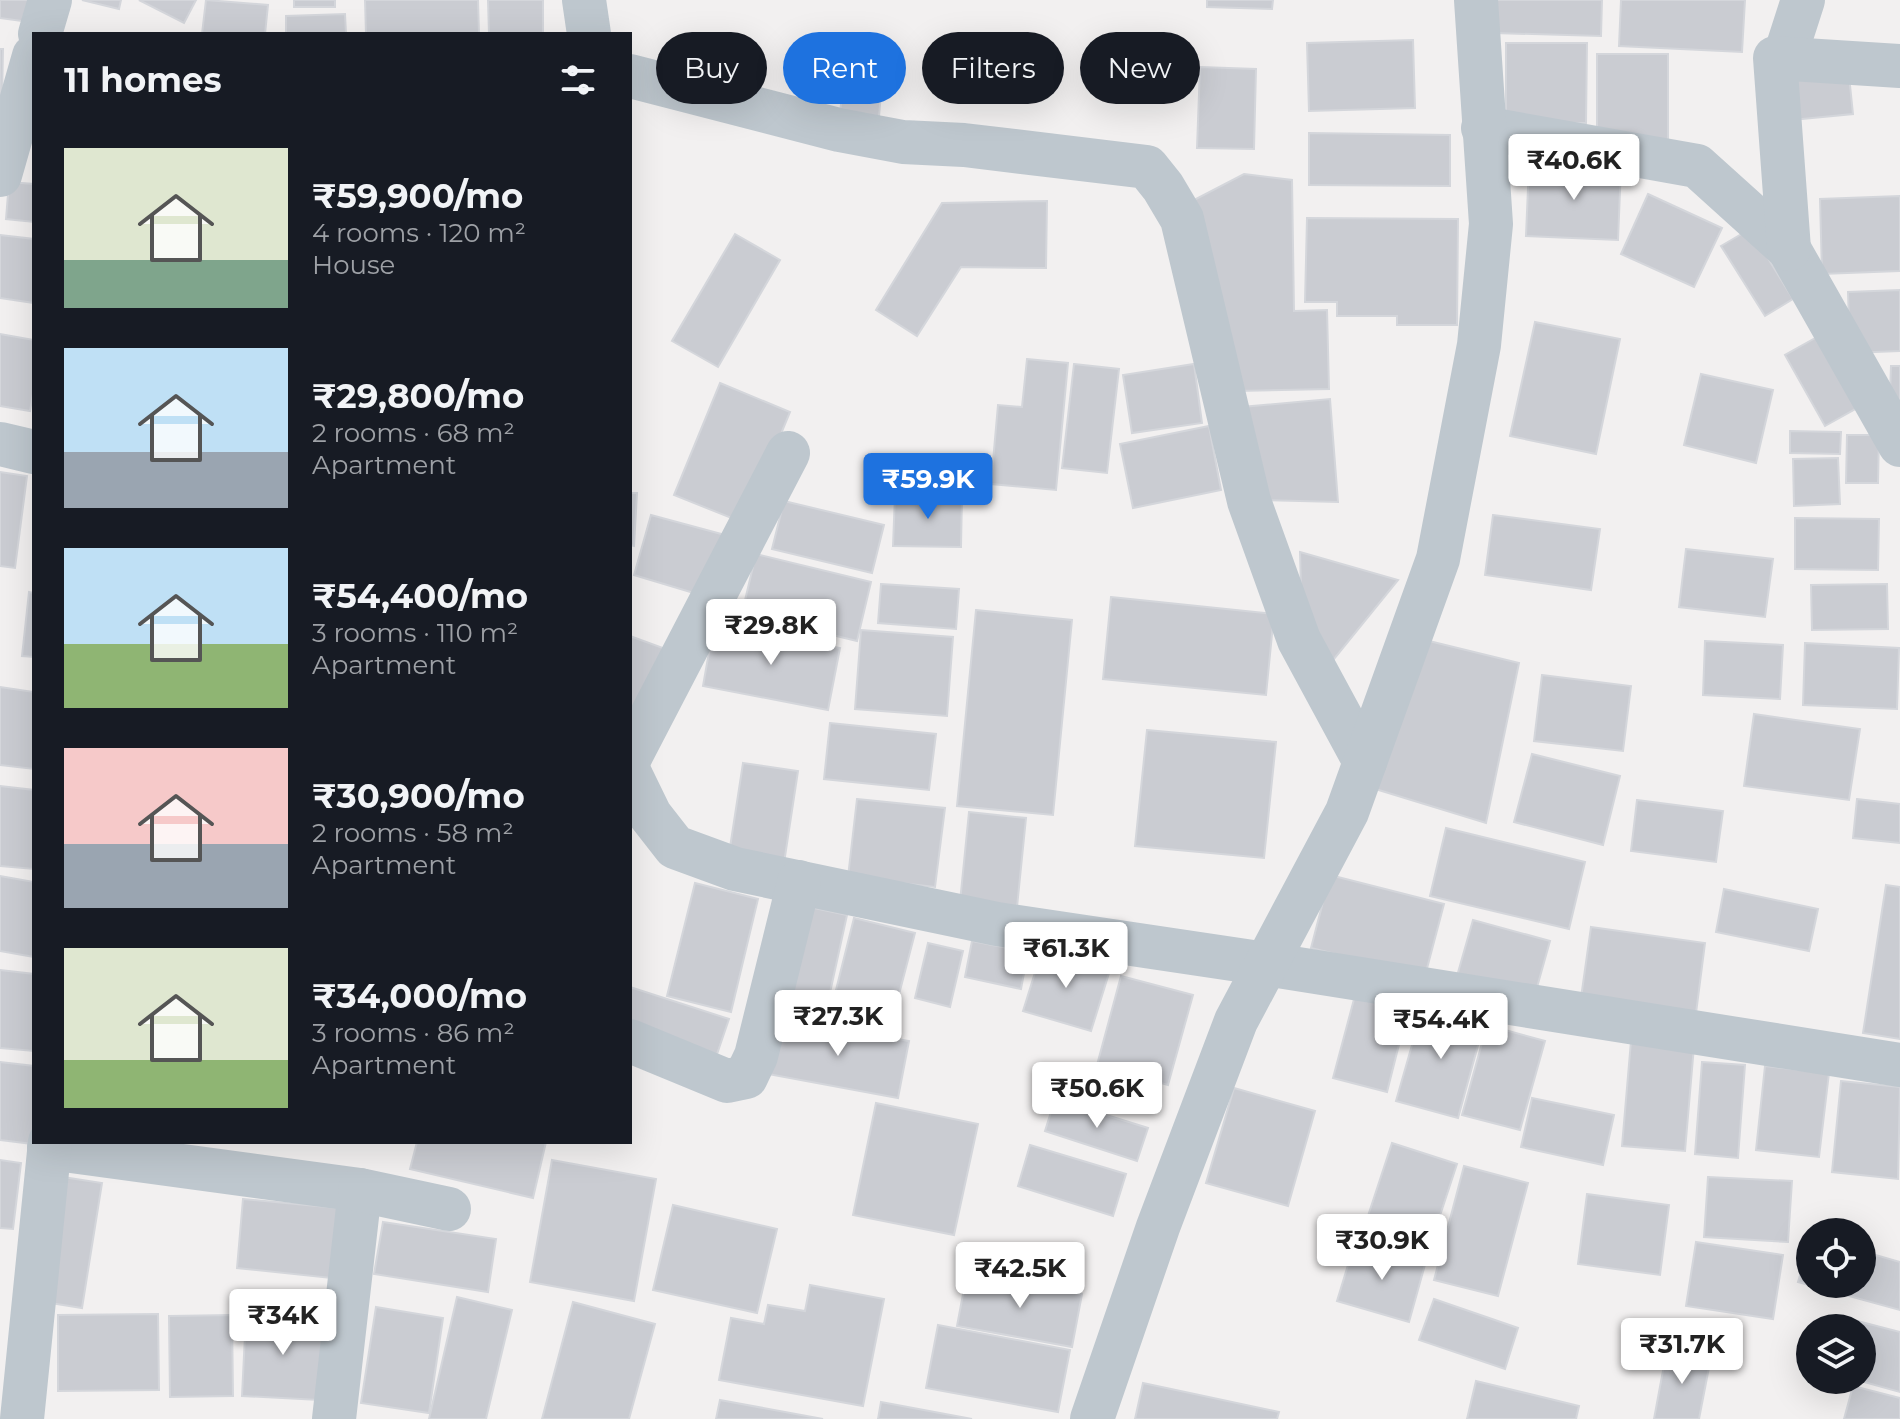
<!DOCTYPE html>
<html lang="en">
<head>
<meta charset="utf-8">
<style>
	:root { --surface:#171b24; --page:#20242c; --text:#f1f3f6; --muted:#9ea1a6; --accent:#1e72df }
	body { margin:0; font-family:Montserrat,sans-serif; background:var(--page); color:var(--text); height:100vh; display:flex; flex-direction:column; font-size:30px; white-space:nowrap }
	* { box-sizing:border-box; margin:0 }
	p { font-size:26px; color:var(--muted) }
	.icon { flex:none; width:44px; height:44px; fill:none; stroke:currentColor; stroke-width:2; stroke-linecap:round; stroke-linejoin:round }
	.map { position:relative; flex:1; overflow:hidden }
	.sheet { position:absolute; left:32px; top:32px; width:600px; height:1112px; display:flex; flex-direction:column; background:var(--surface); border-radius:0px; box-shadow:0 8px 32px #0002 }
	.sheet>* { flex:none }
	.top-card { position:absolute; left:656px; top:32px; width:760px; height:72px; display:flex; gap:16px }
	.tools { position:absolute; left:1796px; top:1218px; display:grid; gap:16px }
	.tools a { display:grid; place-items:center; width:80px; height:80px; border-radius:50%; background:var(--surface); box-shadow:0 8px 32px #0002; font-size:40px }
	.price { position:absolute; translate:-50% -68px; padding:0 18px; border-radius:8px; background:#fff; color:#222; font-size:26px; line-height:52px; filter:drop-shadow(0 2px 4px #0008) }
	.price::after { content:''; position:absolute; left:50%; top:48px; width:24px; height:18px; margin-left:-12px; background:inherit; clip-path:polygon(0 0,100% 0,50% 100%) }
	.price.current { background:var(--accent); color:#fff }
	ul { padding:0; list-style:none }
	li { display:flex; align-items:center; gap:24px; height:200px; padding:0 32px }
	li span { display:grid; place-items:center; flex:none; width:224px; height:160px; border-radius:0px; color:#555 }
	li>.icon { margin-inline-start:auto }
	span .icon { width:96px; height:96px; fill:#fffc; stroke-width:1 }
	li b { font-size:34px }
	h2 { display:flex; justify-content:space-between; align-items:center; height:96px; padding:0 32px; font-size:34px }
	.chip { padding:0 28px; border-radius:36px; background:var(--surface); box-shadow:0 8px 32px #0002; font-size:28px; line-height:72px }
	.chip.current { background:var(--accent); color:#fff }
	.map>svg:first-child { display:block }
	.building { fill:#caccd2; stroke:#d4d6db; stroke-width:2 }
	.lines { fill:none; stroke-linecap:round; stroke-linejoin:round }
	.street { stroke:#bec7ce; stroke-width:44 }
</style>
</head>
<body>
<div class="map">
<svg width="1900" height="1419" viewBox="0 0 1900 1419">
	<rect width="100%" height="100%" fill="#f2f0f0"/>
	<!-- building -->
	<g class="building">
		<path d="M 0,0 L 40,0 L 36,23 L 0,18 Z"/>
		<path d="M 82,0 L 121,0 L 119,9 Z"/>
		<path d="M 139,0 L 196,0 L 184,23 Z"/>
		<path d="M 206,0 L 268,5 L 265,34 L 202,34 Z"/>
		<rect x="294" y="0" width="41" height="7"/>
		<path d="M 365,0 L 478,0 L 479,34 L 366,34 Z"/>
		<path d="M 488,0 L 543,0 L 543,34 L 489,34 Z"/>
		<path d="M 1207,0 L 1273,0 L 1272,9 L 1207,7 Z"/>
		<path d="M 1495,0 L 1602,0 L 1601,36 L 1494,33 Z"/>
		<path d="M 1621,0 L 1745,0 L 1742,52 L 1619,46 Z"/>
		<path d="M 345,14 L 346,34 L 286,34 L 286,16 Z"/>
		<path d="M 1413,40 L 1415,108 L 1309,111 L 1307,43 Z"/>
		<path d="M 1506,43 L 1587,43 L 1586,123 L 1506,123 Z"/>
		<path d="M 0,49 L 3,49 L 2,97 L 0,97 Z"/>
		<rect x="1597" y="54" width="71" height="88"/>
		<path d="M 1848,66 L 1853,114 L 1782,121 L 1777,72 Z"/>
		<path d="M 1200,67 L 1256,69 L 1254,149 L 1197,148 Z"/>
		<path d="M 844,78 L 882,81 L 879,117 L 840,113 Z"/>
		<path d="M 1309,133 L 1450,135 L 1450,186 L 1309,185 Z"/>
		<path d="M 1529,164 L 1621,167 L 1618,240 L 1526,236 Z"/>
		<path d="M 1244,174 L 1292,180 L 1294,311 L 1327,310 L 1329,389 L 1236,391 L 1192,201 Z"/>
		<path d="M 9,182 L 34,184 L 34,222 L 6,219 Z"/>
		<path d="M 1648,194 L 1722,228 L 1694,287 L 1621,254 Z"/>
		<path d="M 1900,196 L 1900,271 L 1822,274 L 1820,199 Z"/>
		<path d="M 1047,201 L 1046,268 L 961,267 L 917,336 L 876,310 L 942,203 Z"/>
		<path d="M 1307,218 L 1458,219 L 1457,325 L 1397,325 L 1397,316 L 1337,316 L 1337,302 L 1305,302 Z"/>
		<path d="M 1750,229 L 1793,299 L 1765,316 L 1721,246 Z"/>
		<path d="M 735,234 L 780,260 L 718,367 L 672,341 Z"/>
		<path d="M 0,235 L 34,239 L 34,303 L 0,298 Z"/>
		<path d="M 1900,290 L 1900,351 L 1850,353 L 1848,292 Z"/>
		<path d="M 1535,322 L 1620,339 L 1596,454 L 1510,436 Z"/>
		<path d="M 0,334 L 34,340 L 34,388 L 30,411 L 0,406 Z"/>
		<path d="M 1817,337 L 1857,408 L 1825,426 L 1785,355 Z"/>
		<path d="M 1027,359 L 1068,363 L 1056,490 L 991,484 L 998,405 L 1022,407 Z"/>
		<path d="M 1074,364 L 1119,369 L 1107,473 L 1062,468 Z"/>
		<path d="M 1194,364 L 1202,423 L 1132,433 L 1123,375 Z"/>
		<path d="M 1891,366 L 1900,366 L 1900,422 L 1889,421 Z"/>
		<path d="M 1701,374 L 1773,390 L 1756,463 L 1684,445 Z"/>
		<path d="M 720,383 L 790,412 L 744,523 L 674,495 Z"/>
		<path d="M 1330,399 L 1338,502 L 1265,500 L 1242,407 Z"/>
		<path d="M 1209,426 L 1221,490 L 1133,508 L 1120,444 Z"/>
		<path d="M 1790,431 L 1841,432 L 1840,454 L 1790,453 Z"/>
		<path d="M 1847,435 L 1879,435 L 1878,483 L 1846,483 Z"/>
		<path d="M 1838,458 L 1840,504 L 1794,506 L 1793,459 Z"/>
		<path d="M 0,472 L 27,476 L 15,568 L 0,566 Z"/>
		<path d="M 630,493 L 637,493 L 634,546 L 630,545 Z"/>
		<path d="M 895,495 L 962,496 L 961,547 L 893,546 Z"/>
		<path d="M 784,501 L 884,525 L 872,573 L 772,549 Z"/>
		<path d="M 651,515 L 725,535 L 707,597 L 634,575 Z"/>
		<path d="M 1493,515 L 1600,529 L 1591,590 L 1485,575 Z"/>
		<path d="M 1795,518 L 1879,519 L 1878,570 L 1795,569 Z"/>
		<path d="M 1686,549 L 1773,559 L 1765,617 L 1679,607 Z"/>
		<path d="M 1300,552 L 1398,580 L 1321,675 L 1302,623 Z"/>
		<path d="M 756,554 L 871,582 L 857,641 L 742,613 Z"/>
		<path d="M 881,584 L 959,589 L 956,629 L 878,623 Z"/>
		<path d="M 1887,584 L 1888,629 L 1812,630 L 1811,585 Z"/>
		<path d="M 29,592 L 34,593 L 34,657 L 22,656 Z"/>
		<path d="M 1111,597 L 1274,614 L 1266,695 L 1103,679 Z"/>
		<path d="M 976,610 L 1072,620 L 1053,815 L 957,806 Z"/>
		<path d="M 714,624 L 840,648 L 828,710 L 703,686 Z"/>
		<path d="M 861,630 L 953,637 L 947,716 L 855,709 Z"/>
		<path d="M 630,636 L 663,648 L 630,744 Z"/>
		<path d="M 1425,640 L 1519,663 L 1486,823 L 1369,787 Z"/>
		<path d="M 1705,641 L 1783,645 L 1780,699 L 1703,695 Z"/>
		<path d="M 1805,643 L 1899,648 L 1897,709 L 1803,705 Z"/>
		<path d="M 1542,675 L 1631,686 L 1623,751 L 1534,741 Z"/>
		<path d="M 0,687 L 34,692 L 34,769 L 0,765 Z"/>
		<path d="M 1754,714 L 1860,729 L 1849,800 L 1744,786 Z"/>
		<path d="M 830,723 L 936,734 L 929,790 L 824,779 Z"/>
		<path d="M 1147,730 L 1276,742 L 1264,858 L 1135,846 Z"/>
		<path d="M 1532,754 L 1620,776 L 1603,845 L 1514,822 Z"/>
		<path d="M 743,763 L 798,771 L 784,863 L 729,854 Z"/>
		<path d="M 0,786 L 34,790 L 34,869 L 0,866 Z"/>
		<path d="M 857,799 L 945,808 L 935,887 L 848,877 Z"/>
		<path d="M 1857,799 L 1900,804 L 1900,843 L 1853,838 Z"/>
		<path d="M 1637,800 L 1723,811 L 1716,862 L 1631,851 Z"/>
		<path d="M 969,812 L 1026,818 L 1016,917 L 959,912 Z"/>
		<path d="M 1446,828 L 1585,862 L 1569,929 L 1430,896 Z"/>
		<path d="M 1330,875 L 1444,904 L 1425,976 L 1311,948 Z"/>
		<path d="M 0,876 L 34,882 L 34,957 L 0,951 Z"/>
		<path d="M 695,883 L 758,899 L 731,1012 L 667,996 Z"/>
		<path d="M 1886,885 L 1900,887 L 1900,1039 L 1863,1033 Z"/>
		<path d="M 1724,889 L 1818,909 L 1809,951 L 1716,932 Z"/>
		<path d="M 800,905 L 847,915 L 826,1011 L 780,1002 Z"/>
		<path d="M 854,918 L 915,933 L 890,1029 L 830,1014 Z"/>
		<path d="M 1473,920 L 1550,941 L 1534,998 L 1457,976 Z"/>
		<path d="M 1591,927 L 1705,943 L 1695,1021 L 1580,1005 Z"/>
		<path d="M 972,941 L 1028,952 L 1021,989 L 965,977 Z"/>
		<path d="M 928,943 L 963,951 L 950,1007 L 915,998 Z"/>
		<path d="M 1042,950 L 1110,970 L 1091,1031 L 1023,1011 Z"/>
		<path d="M 0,970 L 34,974 L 34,1051 L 0,1048 Z"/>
		<path d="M 1121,976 L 1193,995 L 1168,1085 L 1097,1065 Z"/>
		<path d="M 630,987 L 729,1019 L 715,1060 L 630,1033 Z"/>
		<path d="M 1357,988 L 1410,1001 L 1387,1092 L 1333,1078 Z"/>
		<path d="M 1424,1003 L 1485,1020 L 1458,1118 L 1396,1101 Z"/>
		<path d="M 779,1017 L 909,1041 L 898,1098 L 768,1074 Z"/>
		<path d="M 1487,1025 L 1545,1041 L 1520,1130 L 1462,1115 Z"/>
		<path d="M 1631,1041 L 1694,1046 L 1685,1151 L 1622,1146 Z"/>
		<path d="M 0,1062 L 34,1066 L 33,1144 L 0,1140 Z"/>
		<path d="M 1702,1062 L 1745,1065 L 1738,1158 L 1695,1154 Z"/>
		<path d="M 1765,1066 L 1829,1073 L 1819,1157 L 1756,1150 Z"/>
		<path d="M 1841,1081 L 1900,1087 L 1898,1179 L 1832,1172 Z"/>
		<path d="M 1234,1088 L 1315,1111 L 1288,1206 L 1206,1183 Z"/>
		<path d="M 1532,1098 L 1614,1115 L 1603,1165 L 1521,1147 Z"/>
		<path d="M 1055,1099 L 1148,1128 L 1137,1161 L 1045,1131 Z"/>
		<path d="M 876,1103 L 978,1124 L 954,1235 L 853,1215 Z"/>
		<path d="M 417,1142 L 546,1142 L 533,1198 L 410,1169 Z"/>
		<path d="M 1392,1143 L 1457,1164 L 1428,1252 L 1363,1231 Z"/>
		<path d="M 1030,1145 L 1126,1174 L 1113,1216 L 1018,1186 Z"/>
		<path d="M 0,1160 L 21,1163 L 13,1229 L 0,1228 Z"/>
		<path d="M 552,1160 L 656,1179 L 634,1301 L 530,1282 Z"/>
		<path d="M 1464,1166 L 1528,1183 L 1498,1296 L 1434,1280 Z"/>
		<path d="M 63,1177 L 102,1183 L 82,1308 L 44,1302 Z"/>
		<path d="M 1708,1177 L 1792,1181 L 1788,1242 L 1704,1237 Z"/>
		<path d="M 1587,1194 L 1669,1205 L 1660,1275 L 1578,1264 Z"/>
		<path d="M 243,1199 L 338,1208 L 331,1278 L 237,1268 Z"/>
		<path d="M 673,1205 L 777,1229 L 757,1313 L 653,1290 Z"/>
		<path d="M 383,1222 L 496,1239 L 488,1292 L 374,1274 Z"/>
		<path d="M 1810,1241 L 1810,1284 L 1862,1284 L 1862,1251 L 1900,1262 L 1900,1310 L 1798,1282 Z"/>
		<path d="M 1355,1242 L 1426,1261 L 1409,1322 L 1337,1301 Z"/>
		<path d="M 1696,1242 L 1783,1255 L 1773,1319 L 1686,1306 Z"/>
		<path d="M 967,1273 L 1082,1294 L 1072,1347 L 957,1326 Z"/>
		<path d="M 810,1285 L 884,1299 L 863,1406 L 719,1380 L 731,1318 L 764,1324 L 768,1305 L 805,1311 Z"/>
		<path d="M 457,1297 L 512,1310 L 486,1419 L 429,1419 Z"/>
		<path d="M 1434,1299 L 1518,1328 L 1505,1369 L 1419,1340 Z"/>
		<path d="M 573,1302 L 655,1324 L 629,1419 L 542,1419 Z"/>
		<path d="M 376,1307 L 443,1318 L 429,1413 L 361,1403 Z"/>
		<path d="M 158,1314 L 159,1390 L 58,1391 L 58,1315 Z"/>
		<path d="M 232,1315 L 233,1396 L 170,1397 L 169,1316 Z"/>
		<path d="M 246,1315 L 323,1318 L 319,1400 L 242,1396 Z"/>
		<path d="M 1842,1317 L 1900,1332 L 1900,1392 L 1857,1380 L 1862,1380 L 1862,1328 L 1839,1328 Z"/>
		<path d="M 938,1325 L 1070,1350 L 1058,1412 L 926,1388 Z"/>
		<path d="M 1667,1349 L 1711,1357 L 1699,1419 L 1654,1419 Z"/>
		<path d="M 1476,1381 L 1579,1406 L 1576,1419 L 1467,1419 Z"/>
		<path d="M 1143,1383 L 1279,1412 L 1277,1419 L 1135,1419 Z"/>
		<path d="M 1853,1386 L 1900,1398 L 1900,1419 L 1844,1419 Z"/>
		<path d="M 720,1400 L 823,1419 L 716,1419 Z"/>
		<path d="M 881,1402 L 972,1419 L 878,1419 Z"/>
	</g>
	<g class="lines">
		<!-- street -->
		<g class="street">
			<path d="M 584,0 L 589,34"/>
			<path d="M 40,34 L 50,0"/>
			<path d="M 1784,59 L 1803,0"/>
			<path d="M 630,76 L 839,130 L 903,142 L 964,145 L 1147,167 L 1163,187 L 1182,219 L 1249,501 L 1299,640 L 1365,762"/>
			<path d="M 1483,128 L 1697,166 L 1789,249 L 1900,445"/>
			<path d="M 0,175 L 34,56"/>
			<path d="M 1789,249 L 1775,58 L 1900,66"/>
			<path d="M 0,444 L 34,452"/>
			<path d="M 630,757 L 788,453"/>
			<path d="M 630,774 L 650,815 L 675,847 L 735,869 L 997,924 L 1266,964 L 1900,1065"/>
			<path d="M 630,1041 L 727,1081 L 746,1077 L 756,1056 L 799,882"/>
			<path d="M 49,1148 L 360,1190 L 334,1419"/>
			<path d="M 360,1190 L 449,1209"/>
			<path d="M 22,1419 L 50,1142"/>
			<path d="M 1092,1419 L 1158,1227 L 1236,1021 L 1347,812 L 1438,559 L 1479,345 L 1491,224 L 1476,0"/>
		</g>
	</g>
</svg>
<div class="tools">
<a><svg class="icon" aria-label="locate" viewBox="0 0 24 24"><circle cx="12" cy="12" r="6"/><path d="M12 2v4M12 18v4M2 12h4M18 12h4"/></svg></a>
<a><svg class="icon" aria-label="layers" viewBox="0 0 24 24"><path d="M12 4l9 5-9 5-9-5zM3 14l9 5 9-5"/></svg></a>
</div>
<b class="price" style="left:1574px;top:202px">₹40.6K</b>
<b class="price current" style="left:928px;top:521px">₹59.9K</b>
<b class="price" style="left:771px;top:667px">₹29.8K</b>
<b class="price" style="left:1066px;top:990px">₹61.3K</b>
<b class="price" style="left:838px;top:1058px">₹27.3K</b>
<b class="price" style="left:1441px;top:1061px">₹54.4K</b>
<b class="price" style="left:1097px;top:1130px">₹50.6K</b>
<b class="price" style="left:1382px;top:1282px">₹30.9K</b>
<b class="price" style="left:1020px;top:1310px">₹42.5K</b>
<b class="price" style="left:283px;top:1357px">₹34K</b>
<b class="price" style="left:1682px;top:1386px">₹31.7K</b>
<div class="top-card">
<a class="chip">Buy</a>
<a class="chip current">Rent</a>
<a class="chip">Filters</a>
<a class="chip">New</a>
</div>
<section class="sheet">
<h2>11 homes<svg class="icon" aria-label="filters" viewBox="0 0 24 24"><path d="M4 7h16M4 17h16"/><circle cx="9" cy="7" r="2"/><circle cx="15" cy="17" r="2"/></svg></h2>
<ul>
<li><span style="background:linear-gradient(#dfe7d0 70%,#7fa58c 0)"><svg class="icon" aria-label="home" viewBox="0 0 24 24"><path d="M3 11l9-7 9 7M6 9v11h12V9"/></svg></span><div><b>₹59,900/mo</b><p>4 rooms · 120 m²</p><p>House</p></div></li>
<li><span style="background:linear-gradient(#bfe0f5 65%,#9aa5b1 0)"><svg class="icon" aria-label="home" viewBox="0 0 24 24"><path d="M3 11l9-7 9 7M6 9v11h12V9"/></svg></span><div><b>₹29,800/mo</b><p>2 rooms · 68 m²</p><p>Apartment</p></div></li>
<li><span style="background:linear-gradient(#bfe0f5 60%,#8fb573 0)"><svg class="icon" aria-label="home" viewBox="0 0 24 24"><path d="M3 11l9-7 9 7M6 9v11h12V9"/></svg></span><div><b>₹54,400/mo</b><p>3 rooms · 110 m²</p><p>Apartment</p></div></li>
<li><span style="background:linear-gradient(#f6c9c9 60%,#9aa5b1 0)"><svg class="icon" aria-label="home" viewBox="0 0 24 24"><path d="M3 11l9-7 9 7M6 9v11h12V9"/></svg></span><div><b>₹30,900/mo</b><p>2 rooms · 58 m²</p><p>Apartment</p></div></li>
<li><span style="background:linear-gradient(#dfe7d0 70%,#8fb573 0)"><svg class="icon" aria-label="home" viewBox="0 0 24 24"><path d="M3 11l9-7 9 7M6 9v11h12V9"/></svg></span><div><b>₹34,000/mo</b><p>3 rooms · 86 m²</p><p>Apartment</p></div></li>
</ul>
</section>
</div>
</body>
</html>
